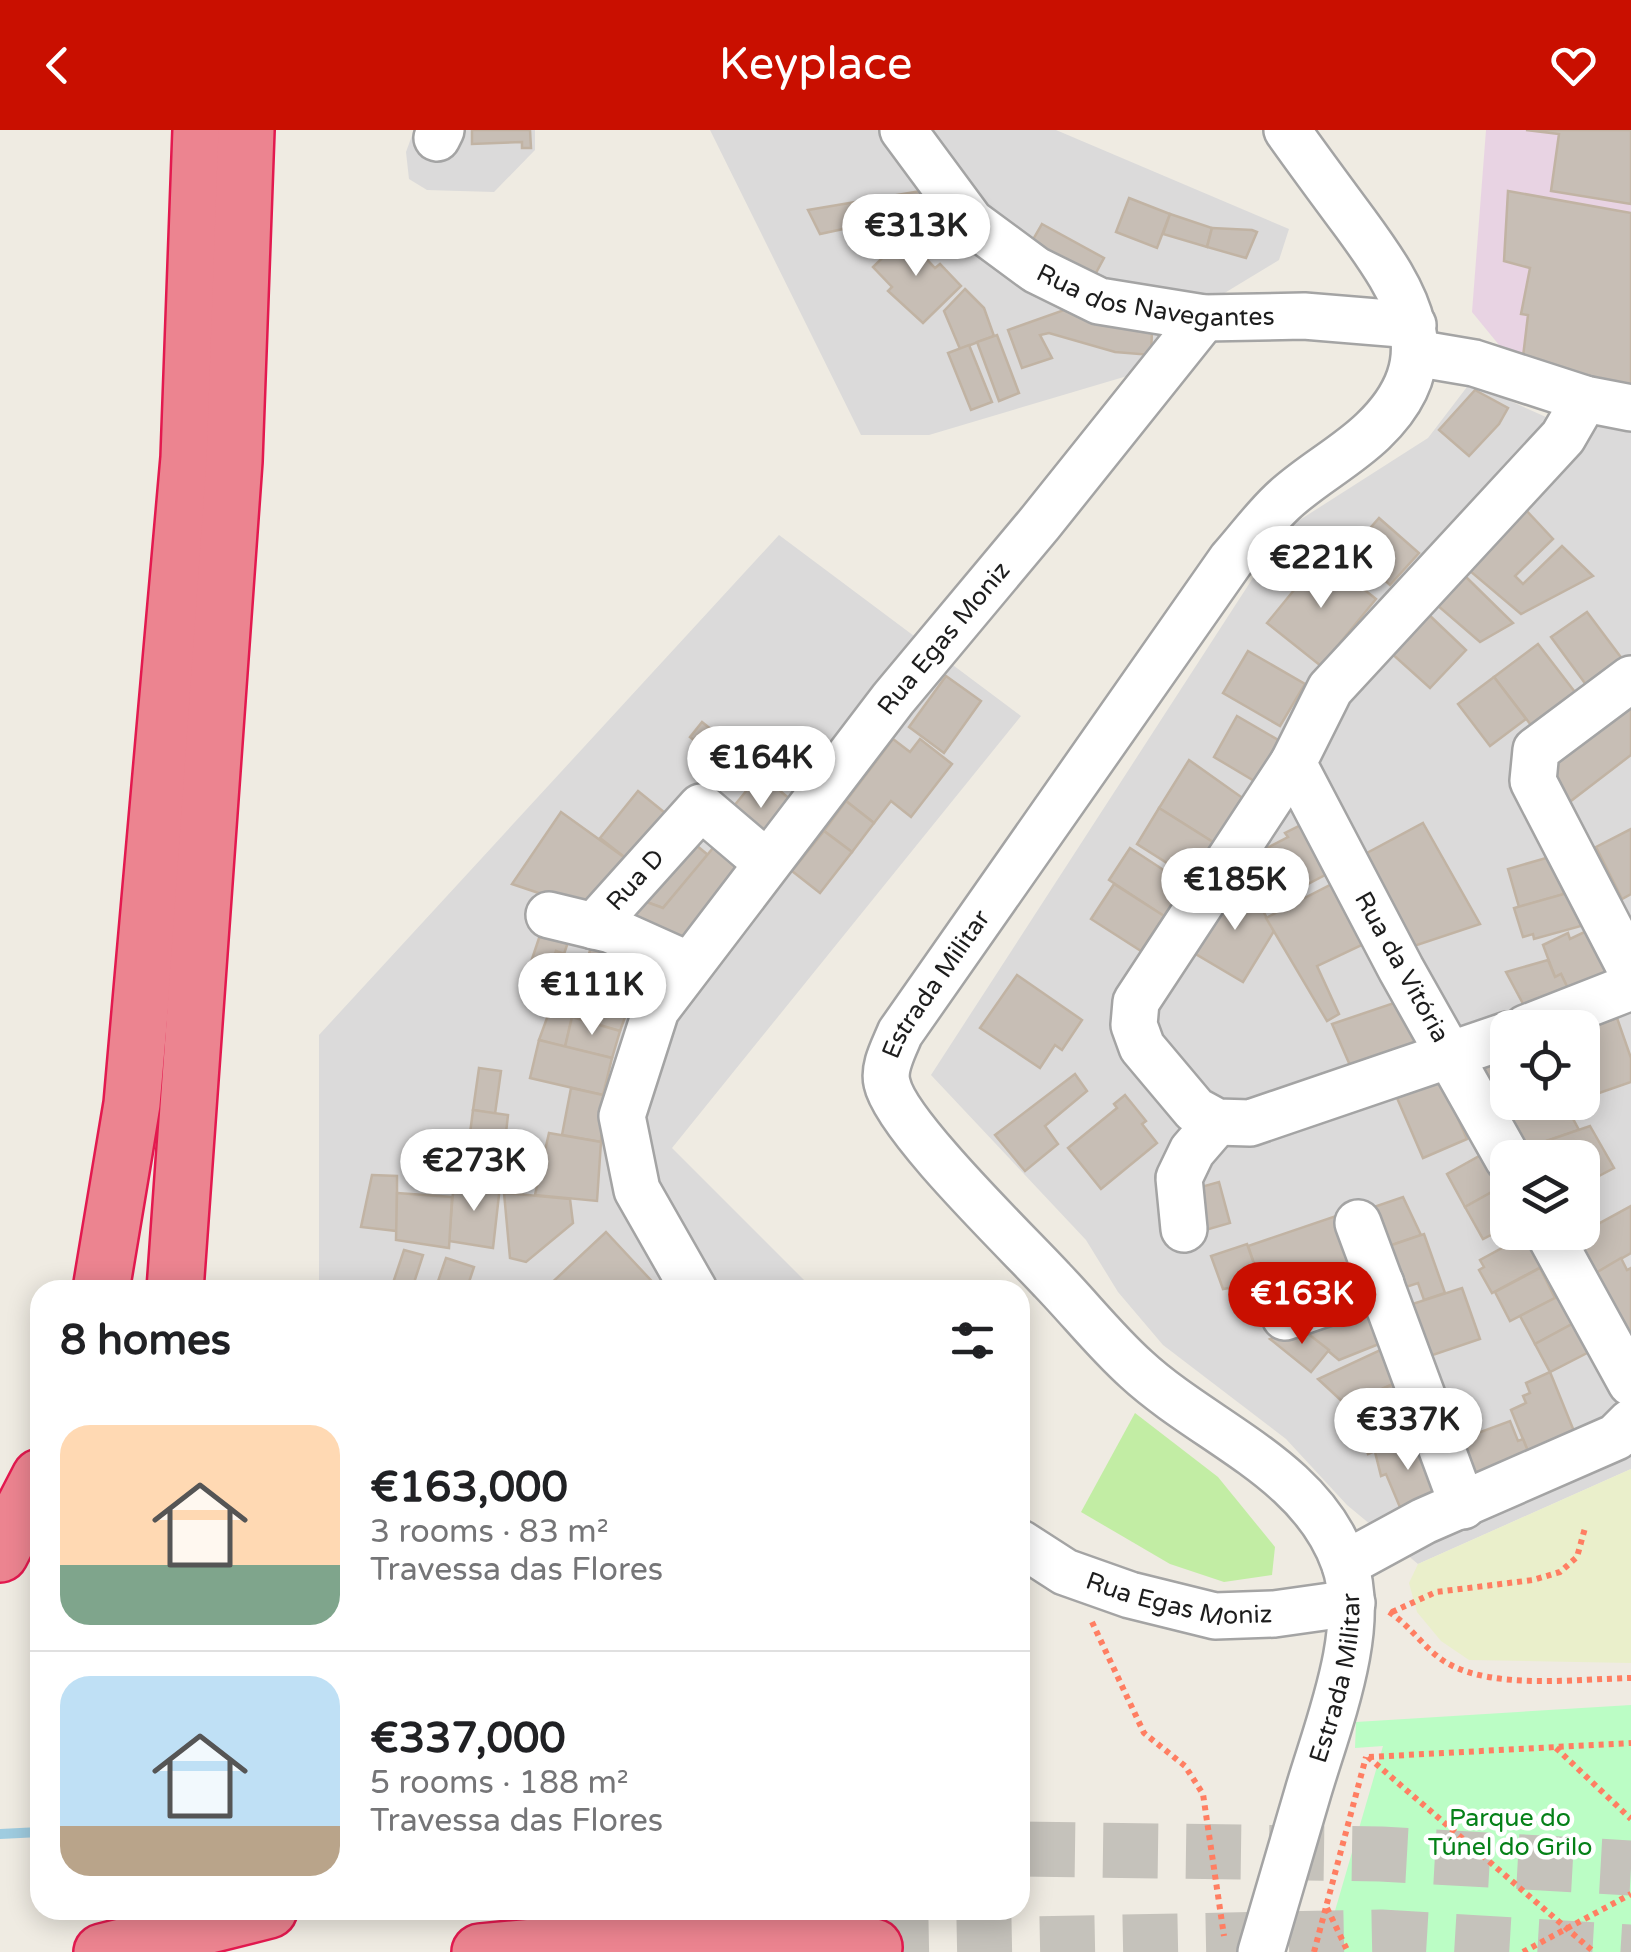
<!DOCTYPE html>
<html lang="en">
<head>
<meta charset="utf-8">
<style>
	:root { --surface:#fff; --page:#f2f2f2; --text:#202124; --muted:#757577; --line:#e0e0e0; --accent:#c90f00 }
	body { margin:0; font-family:"Varela Round",sans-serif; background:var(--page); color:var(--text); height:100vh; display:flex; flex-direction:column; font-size:38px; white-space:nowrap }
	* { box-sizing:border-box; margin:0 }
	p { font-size:32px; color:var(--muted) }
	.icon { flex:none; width:55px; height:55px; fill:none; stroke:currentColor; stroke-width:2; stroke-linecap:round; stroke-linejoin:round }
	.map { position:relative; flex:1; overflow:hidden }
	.details { position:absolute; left:30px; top:1150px; width:1000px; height:640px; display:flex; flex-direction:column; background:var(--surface); border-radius:30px; box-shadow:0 5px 25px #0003 }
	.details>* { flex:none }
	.controls { position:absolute; left:1490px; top:880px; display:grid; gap:20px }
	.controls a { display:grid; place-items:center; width:110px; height:110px; border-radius:20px; background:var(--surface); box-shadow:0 5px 25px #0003; font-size:50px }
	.price { position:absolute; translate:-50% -85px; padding:0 22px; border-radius:35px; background:#fff; color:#222; font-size:32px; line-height:65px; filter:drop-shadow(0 2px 5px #0008) }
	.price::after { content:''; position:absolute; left:50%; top:60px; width:30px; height:22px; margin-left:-15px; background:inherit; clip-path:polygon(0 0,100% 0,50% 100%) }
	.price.selected { background:var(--accent); color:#fff }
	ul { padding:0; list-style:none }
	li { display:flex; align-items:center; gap:30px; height:250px; padding:0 30px }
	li+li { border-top:2px solid var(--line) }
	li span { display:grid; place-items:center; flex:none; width:280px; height:200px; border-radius:30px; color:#555 }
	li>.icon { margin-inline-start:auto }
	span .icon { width:120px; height:120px; fill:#fffc; stroke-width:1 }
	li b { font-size:42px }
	h2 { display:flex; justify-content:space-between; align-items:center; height:120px; padding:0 30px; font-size:42px }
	header { display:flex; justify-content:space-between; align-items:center; height:130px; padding:0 30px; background:var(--accent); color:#fff; font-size:45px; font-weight:600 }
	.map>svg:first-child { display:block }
	.residential { fill:#dbdada; fill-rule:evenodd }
	.industrial { fill:#e8d3e3 }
	.farmland { fill:#eaefcb }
	.grass { fill:#c2eda4 }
	.park { fill:#bbfdc5 }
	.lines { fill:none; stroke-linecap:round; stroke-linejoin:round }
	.stream { stroke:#9fcce0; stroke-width:10 }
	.building { fill:#c7beb5; stroke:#c1b3a3; stroke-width:2.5 }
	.highway-tunnel { stroke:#c5c2bb; stroke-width:55; stroke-dasharray:55 28; stroke-linecap:butt }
	.minor-casing { stroke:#a4a4a4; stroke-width:50 }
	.highway-casing { stroke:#e3194f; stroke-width:60 }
	.path { stroke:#ff7e62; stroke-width:6; stroke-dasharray:5 5; stroke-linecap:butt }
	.minor { stroke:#fff; stroke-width:45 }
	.highway { stroke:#ec8490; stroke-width:55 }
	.labels { text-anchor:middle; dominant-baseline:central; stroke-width:9; stroke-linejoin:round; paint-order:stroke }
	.street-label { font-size:25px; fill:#1d1d1d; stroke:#fff }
	.park-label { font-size:25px; fill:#058118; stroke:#fff }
</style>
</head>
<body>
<header><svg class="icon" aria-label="back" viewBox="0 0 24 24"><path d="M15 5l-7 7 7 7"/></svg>Keyplace<svg class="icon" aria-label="heart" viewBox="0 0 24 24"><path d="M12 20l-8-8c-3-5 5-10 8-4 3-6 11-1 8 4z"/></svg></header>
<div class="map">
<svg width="1631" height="1822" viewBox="0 0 1631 1822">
	<rect width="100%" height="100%" fill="#efebe2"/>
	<!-- residential -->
	<g class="residential">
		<path d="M 414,0 L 535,0 L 535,20 L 494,62 L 427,60 L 409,49 L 406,22 Z"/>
		<path d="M 710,0 L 1056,0 L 1289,99 L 1279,130 L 1213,170 L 1144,241 L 929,305 L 861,305 Z"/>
		<path d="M 1470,253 L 1546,287 L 1631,294 L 1631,1339 L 1418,1434 L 1347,1375 L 1286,1309 L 1163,1215 L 1118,1162 L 1086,1110 L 931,945 L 1284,400 L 1428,308 ZM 1508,898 L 1582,898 L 1582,972 L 1508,972 ZM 1508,1028 L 1582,1028 L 1582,1102 L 1508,1102 Z"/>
		<path d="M 779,405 L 1021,586 L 672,1018 L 814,1160 L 319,1160 L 319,905 Z"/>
	</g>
	<!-- industrial -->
	<path class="industrial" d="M 1486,0 L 1631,0 L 1631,261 L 1513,223 L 1499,215 L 1472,182 Z"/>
	<!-- farmland -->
	<path class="farmland" d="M 1631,1339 L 1631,1533 L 1469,1530 L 1441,1511 L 1417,1482 L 1409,1453 L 1418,1434 Z"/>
	<!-- grass -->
	<path class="grass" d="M 1135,1283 L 1218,1347 L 1275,1417 L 1272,1445 L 1224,1452 L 1170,1434 L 1081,1382 Z"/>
	<!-- park -->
	<path class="park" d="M 1631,1575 L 1631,1822 L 1323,1822 L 1383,1616 L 1355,1618 L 1356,1592 Z"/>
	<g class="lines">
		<!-- stream -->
		<path class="stream" d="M 0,1704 L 40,1702"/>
	</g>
	<!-- building -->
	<g class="building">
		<path d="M 472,0 L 530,0 L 531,18 L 522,18 L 522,12 L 472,14 Z"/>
		<path d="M 1526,0 L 1631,0 L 1631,74 L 1551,61 L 1559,4 Z"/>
		<path d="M 920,61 L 931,76 L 903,101 L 894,88 L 820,104 L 808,80 Z"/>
		<path d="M 1508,61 L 1631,83 L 1631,261 L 1522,235 L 1528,185 L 1521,184 L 1530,138 L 1504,131 Z"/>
		<path d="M 1129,68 L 1170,84 L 1157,118 L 1116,102 Z"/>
		<path d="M 1170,84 L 1212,98 L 1207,117 L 1163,104 Z"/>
		<path d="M 1042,94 L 1104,128 L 1091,152 L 1027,120 Z"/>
		<path d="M 1212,98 L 1252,100 L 1257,102 L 1246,128 L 1207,117 Z"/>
		<path d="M 909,102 L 922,116 L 918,120 L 935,138 L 940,134 L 961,156 L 923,193 L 888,161 L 892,157 L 873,137 Z"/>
		<path d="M 965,159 L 984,178 L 994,206 L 960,219 L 944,181 Z"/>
		<path d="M 1064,180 L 1100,194 L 1152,201 L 1151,225 L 1115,222 L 1049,203 L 1040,205 L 1052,228 L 1022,238 L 1008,200 Z"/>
		<path d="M 997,205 L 1019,263 L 999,271 L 977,212 Z"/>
		<path d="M 969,215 L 992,272 L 971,280 L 948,223 Z"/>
		<path d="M 1475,260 L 1508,278 L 1499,294 L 1469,326 L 1439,300 Z"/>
		<path d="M 1524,378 L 1553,409 L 1515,446 L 1523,454 L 1562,416 L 1593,446 L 1521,484 L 1470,441 L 1500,410 L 1493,408 Z"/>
		<path d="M 1379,388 L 1419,423 L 1390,455 L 1351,420 Z"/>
		<path d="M 1322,426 L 1376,469 L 1321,536 L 1267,493 Z"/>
		<path d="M 1466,447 L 1513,493 L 1480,512 L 1437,475 Z"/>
		<path d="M 1587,482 L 1623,530 L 1587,556 L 1551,507 Z"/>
		<path d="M 1427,483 L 1466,520 L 1430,558 L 1390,522 Z"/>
		<path d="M 1538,514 L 1578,566 L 1534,599 L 1494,547 Z"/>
		<path d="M 1248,521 L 1305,554 L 1280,596 L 1223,563 Z"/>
		<path d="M 946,546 L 981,571 L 944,623 L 909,597 Z"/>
		<path d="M 1494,547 L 1526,589 L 1490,616 L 1458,574 Z"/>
		<path d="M 1631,563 L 1631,625 L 1563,677 L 1545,644 Z"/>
		<path d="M 1237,586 L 1280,611 L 1256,652 L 1214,627 Z"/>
		<path d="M 702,592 L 732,616 L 720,631 L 690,607 Z"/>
		<path d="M 893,609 L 910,622 L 920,609 L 952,634 L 911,687 L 891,671 L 874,693 L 846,671 Z"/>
		<path d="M 1189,630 L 1244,669 L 1216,714 L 1159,678 Z"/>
		<path d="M 760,644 L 798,676 L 763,718 L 725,687 Z"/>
		<path d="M 638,661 L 670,687 L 632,733 L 600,708 Z"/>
		<path d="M 846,671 L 874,693 L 852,722 L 824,701 Z"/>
		<path d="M 1159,678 L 1216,714 L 1194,750 L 1137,714 Z"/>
		<path d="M 561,682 L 632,733 L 595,782 L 512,754 Z"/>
		<path d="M 1423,693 L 1480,794 L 1414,816 L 1412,811 L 1407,812 L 1365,724 Z"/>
		<path d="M 1301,695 L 1327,744 L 1266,776 L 1257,758 L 1262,755 L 1248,728 L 1288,707 L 1285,703 Z"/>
		<path d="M 1631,699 L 1631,764 L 1622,769 L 1596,717 Z"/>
		<path d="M 824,701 L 852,722 L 820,763 L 792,741 Z"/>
		<path d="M 685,706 L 708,725 L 663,778 L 630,766 Z"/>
		<path d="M 718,712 L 750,737 L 680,826 L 608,795 L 630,766 L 663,778 Z"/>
		<path d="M 1130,718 L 1185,754 L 1164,786 L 1109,750 Z"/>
		<path d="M 1553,726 L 1564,764 L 1519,777 L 1508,739 Z"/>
		<path d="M 1243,744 L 1274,801 L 1243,852 L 1189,820 Z"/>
		<path d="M 1114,754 L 1164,786 L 1141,821 L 1091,789 Z"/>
		<path d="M 1332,754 L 1364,814 L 1317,836 L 1339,884 L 1327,891 L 1266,788 Z"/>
		<path d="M 1571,762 L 1581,796 L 1534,809 L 1533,804 L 1523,807 L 1514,778 Z"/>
		<path d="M 544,793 L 571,803 L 564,824 L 556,821 L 548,845 L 529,838 Z"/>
		<path d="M 1593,798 L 1618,849 L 1571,865 L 1561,844 L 1555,847 L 1543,815 L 1568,803 L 1570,809 Z"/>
		<path d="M 594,809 L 649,829 L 632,868 L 580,850 Z"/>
		<path d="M 1548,830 L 1555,847 L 1561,844 L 1571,865 L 1528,883 L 1506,842 Z"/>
		<path d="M 563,844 L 632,868 L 620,901 L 572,887 L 565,917 L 539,910 Z"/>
		<path d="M 1017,845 L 1082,890 L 1062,920 L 1055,915 L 1040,938 L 980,898 Z"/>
		<path d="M 1397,872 L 1420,916 L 1352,940 L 1332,894 Z"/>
		<path d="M 572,887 L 620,901 L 612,928 L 565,917 Z"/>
		<path d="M 1617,888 L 1631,928 L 1631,952 L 1582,969 L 1582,901 Z"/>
		<path d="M 539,910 L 612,928 L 603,965 L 530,948 Z"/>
		<path d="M 1508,923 L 1508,972 L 1564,972 L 1579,1000 L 1520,1020 L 1474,932 Z"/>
		<path d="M 479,938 L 501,941 L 495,984 L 473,980 Z"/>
		<path d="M 1075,944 L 1087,961 L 1045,996 L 1058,1014 L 1025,1041 L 995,1005 Z"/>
		<path d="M 1441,950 L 1467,1009 L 1423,1028 L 1397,968 Z"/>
		<path d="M 571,958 L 603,965 L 601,1012 L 562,1005 Z"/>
		<path d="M 1125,965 L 1146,991 L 1142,994 L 1157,1013 L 1101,1059 L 1068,1018 L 1117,978 L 1114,974 Z"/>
		<path d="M 473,980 L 508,985 L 500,1056 L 464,1051 Z"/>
		<path d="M 1590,996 L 1614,1038 L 1582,1055 L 1582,1028 L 1523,1028 L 1520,1020 Z"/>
		<path d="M 549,1003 L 601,1012 L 597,1071 L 535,1065 Z"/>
		<path d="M 1481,1025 L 1499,1058 L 1465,1077 L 1447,1044 Z"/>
		<path d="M 372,1045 L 397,1046 L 397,1101 L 361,1097 Z"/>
		<path d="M 454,1050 L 500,1056 L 493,1118 L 449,1111 Z"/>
		<path d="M 1219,1052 L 1230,1093 L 1202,1101 L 1190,1060 Z"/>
		<path d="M 1499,1058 L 1508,1074 L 1508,1096 L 1483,1109 L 1465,1077 Z"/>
		<path d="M 397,1063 L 452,1067 L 449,1118 L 396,1110 Z"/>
		<path d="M 504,1063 L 570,1069 L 573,1093 L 526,1132 L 510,1128 Z"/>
		<path d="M 1586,1065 L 1599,1094 L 1567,1111 L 1563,1102 L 1582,1102 L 1582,1067 Z"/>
		<path d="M 1403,1067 L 1421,1105 L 1383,1118 L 1368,1079 Z"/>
		<path d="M 1631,1076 L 1631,1123 L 1589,1147 L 1567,1111 Z"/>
		<path d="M 1336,1086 L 1359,1150 L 1270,1181 L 1248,1116 Z"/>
		<path d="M 606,1102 L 660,1160 L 544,1160 Z"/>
		<path d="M 1424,1104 L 1445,1163 L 1424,1170 L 1418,1153 L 1397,1160 L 1383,1118 Z"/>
		<path d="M 1526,1105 L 1543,1136 L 1492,1163 L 1479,1140 L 1484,1137 L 1480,1130 Z"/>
		<path d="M 1247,1114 L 1271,1182 L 1246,1190 L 1238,1185 L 1229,1158 L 1223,1159 L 1211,1126 Z"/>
		<path d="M 404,1120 L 423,1125 L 412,1159 L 393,1153 Z"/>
		<path d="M 446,1128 L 474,1137 L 468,1155 L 481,1160 L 435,1160 Z"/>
		<path d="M 1621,1128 L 1627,1140 L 1631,1138 L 1631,1205 L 1619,1203 L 1589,1147 Z"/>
		<path d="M 1540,1138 L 1555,1168 L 1510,1191 L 1495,1162 Z"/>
		<path d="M 1462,1158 L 1480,1209 L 1418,1230 L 1400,1178 Z"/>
		<path d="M 1559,1166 L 1574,1193 L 1535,1214 L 1520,1186 Z"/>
		<path d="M 1368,1172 L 1384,1212 L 1339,1230 L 1298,1196 Z"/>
		<path d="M 1574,1193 L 1589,1222 L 1550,1242 L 1535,1214 Z"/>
		<path d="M 1298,1196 L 1329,1220 L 1311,1242 L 1270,1209 Z"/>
		<path d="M 1389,1216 L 1398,1252 L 1346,1275 L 1318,1249 Z"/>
		<path d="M 1550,1242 L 1578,1311 L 1532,1331 L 1511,1280 L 1526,1273 L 1523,1266 L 1530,1263 L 1526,1253 Z"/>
		<path d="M 1398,1252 L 1416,1303 L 1368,1324 L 1349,1273 Z"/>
		<path d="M 1510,1291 L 1518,1311 L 1523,1309 L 1532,1331 L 1467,1355 L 1451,1313 Z"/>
		<path d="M 1416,1303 L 1440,1368 L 1402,1382 L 1386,1344 L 1381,1346 L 1375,1322 Z"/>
	</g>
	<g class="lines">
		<!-- highway-tunnel -->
		<g class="highway-tunnel">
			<path d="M 1020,1719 L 1381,1724 L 1631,1738"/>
			<path d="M 874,1817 L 1381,1807 L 1631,1822"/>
		</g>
		<!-- minor casing -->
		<g class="minor-casing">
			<g id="minor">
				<path id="s1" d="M 903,0 L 971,92 L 1036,140 L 1099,171 L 1204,188 L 1304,186 L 1413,195"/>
				<path d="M 437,8 L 441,0"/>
				<path d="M 1415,223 L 1474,233 L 1585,269 L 1631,278"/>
				<path d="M 1631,549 L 1536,620 L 1533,651 L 1631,840"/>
				<path d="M 1293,633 L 1136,872 L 1134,895 L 1142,917 L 1195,980 L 1217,992 L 1250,993 L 1508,905"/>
				<path d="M 549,785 L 611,800 L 689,835"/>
				<path id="s2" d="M 594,796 L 701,677 L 767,733"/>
				<path d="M 1526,898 L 1631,857"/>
				<path d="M 1508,1029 L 1401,839 L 1293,633 L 1330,559 L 1563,307 L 1585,269"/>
				<path d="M 1358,1093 L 1463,1376"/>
				<path d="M 1184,1099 L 1179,1048 L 1192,1021 L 1217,992"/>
				<path d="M 1548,1102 L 1631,1253"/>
				<path id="s3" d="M 694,1160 L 637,1060 L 622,986 L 656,880 L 893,569 L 1040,393 L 1204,188"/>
				<path d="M 1285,1187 L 1381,1154"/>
				<path id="s4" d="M 1020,1413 L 1065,1442 L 1130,1465 L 1215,1486 L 1274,1484 L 1352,1473"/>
				<path d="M 1345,1434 L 1424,1391 L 1616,1307 L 1631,1292"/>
				<path id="s5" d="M 1261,1822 C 1277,1769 1292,1715 1308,1662 C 1327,1597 1368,1498 1344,1432 C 1311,1339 1204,1302 1136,1239 C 1106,1212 1080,1179 1052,1150 C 1018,1113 896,996 887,953 C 883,937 894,918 900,903 L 1231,430 C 1248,411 1263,390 1282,372 C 1309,346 1345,328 1373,301 C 1449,228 1407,164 1355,93 C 1332,62 1309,31 1287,0"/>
			</g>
		</g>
		<!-- highway casing -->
		<g class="highway-casing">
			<g id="highway">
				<path d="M 101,1160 L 132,974 L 189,328 L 201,0"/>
				<path d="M 175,1160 L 234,331 L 246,0"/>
				<path d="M 0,1424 L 40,1347"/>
				<path d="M 102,1822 L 269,1780"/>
				<path d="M 480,1822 L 621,1809 L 874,1817"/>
			</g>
		</g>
		<!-- path -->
		<g class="path">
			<path d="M 1389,1482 C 1410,1495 1425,1520 1447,1533 C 1494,1560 1578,1549 1631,1548"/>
			<path d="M 1392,1482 L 1436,1462 L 1533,1450 L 1560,1442 L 1577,1427 L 1585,1398"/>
			<path d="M 1092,1492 L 1144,1603 L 1185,1636 L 1203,1664 L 1224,1806"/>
			<path d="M 1556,1618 L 1631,1689"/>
			<path d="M 1368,1627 L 1594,1822"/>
			<path d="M 1369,1627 L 1631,1613"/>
			<path d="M 1327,1778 L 1348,1822"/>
			<path d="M 1314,1822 L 1366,1627"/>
			<path d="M 1523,1822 L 1631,1764"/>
		</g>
		<!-- minor -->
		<use href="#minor" class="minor"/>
		<!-- highway -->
		<use href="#highway" class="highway"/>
	</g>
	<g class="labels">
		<!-- street labels -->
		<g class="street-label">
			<text stroke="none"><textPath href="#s1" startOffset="320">Rua dos Navegantes</textPath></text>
			<text stroke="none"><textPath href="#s3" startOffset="772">Rua Egas Moniz</textPath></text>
			<text stroke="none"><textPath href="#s2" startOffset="62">Rua D</textPath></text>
			<text transform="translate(1402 837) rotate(61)">Rua da Vitória</text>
			<text stroke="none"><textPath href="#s5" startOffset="1185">Estrada Militar</textPath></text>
			<text stroke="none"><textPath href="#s4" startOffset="172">Rua Egas Moniz</textPath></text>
			<text stroke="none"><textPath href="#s5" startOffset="285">Estrada Militar</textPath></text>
		</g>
		<!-- park labels -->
		<g class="park-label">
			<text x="1510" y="1688">Parque do<tspan x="1510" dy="29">Túnel do Grilo</tspan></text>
		</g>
	</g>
</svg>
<div class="controls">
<a><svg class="icon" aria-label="locate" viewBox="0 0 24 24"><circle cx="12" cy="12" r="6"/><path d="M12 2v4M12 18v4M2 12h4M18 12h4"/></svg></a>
<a><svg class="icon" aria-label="layers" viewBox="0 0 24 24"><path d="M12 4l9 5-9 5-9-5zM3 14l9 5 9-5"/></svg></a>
</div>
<b class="price" style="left:916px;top:149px">€313K</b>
<b class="price" style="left:1321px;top:481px">€221K</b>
<b class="price" style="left:761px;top:681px">€164K</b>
<b class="price" style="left:1235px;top:803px">€185K</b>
<b class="price" style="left:592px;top:908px">€111K</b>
<b class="price" style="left:474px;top:1084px">€273K</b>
<b class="price selected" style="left:1302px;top:1217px">€163K</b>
<b class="price" style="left:1408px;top:1343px">€337K</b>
<section class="details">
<h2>8 homes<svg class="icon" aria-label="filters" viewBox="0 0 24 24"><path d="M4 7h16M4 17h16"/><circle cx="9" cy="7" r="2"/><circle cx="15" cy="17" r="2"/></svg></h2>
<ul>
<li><span style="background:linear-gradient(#ffd9b3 70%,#7fa58c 0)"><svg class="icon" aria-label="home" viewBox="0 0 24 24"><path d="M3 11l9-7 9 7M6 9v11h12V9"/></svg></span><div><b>€163,000</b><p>3 rooms · 83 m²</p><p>Travessa das Flores</p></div></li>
<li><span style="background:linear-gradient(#bfe0f5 75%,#b9a48a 0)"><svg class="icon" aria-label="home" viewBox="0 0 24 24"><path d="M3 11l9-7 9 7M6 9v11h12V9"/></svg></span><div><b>€337,000</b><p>5 rooms · 188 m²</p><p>Travessa das Flores</p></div></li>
</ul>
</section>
</div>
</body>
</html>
